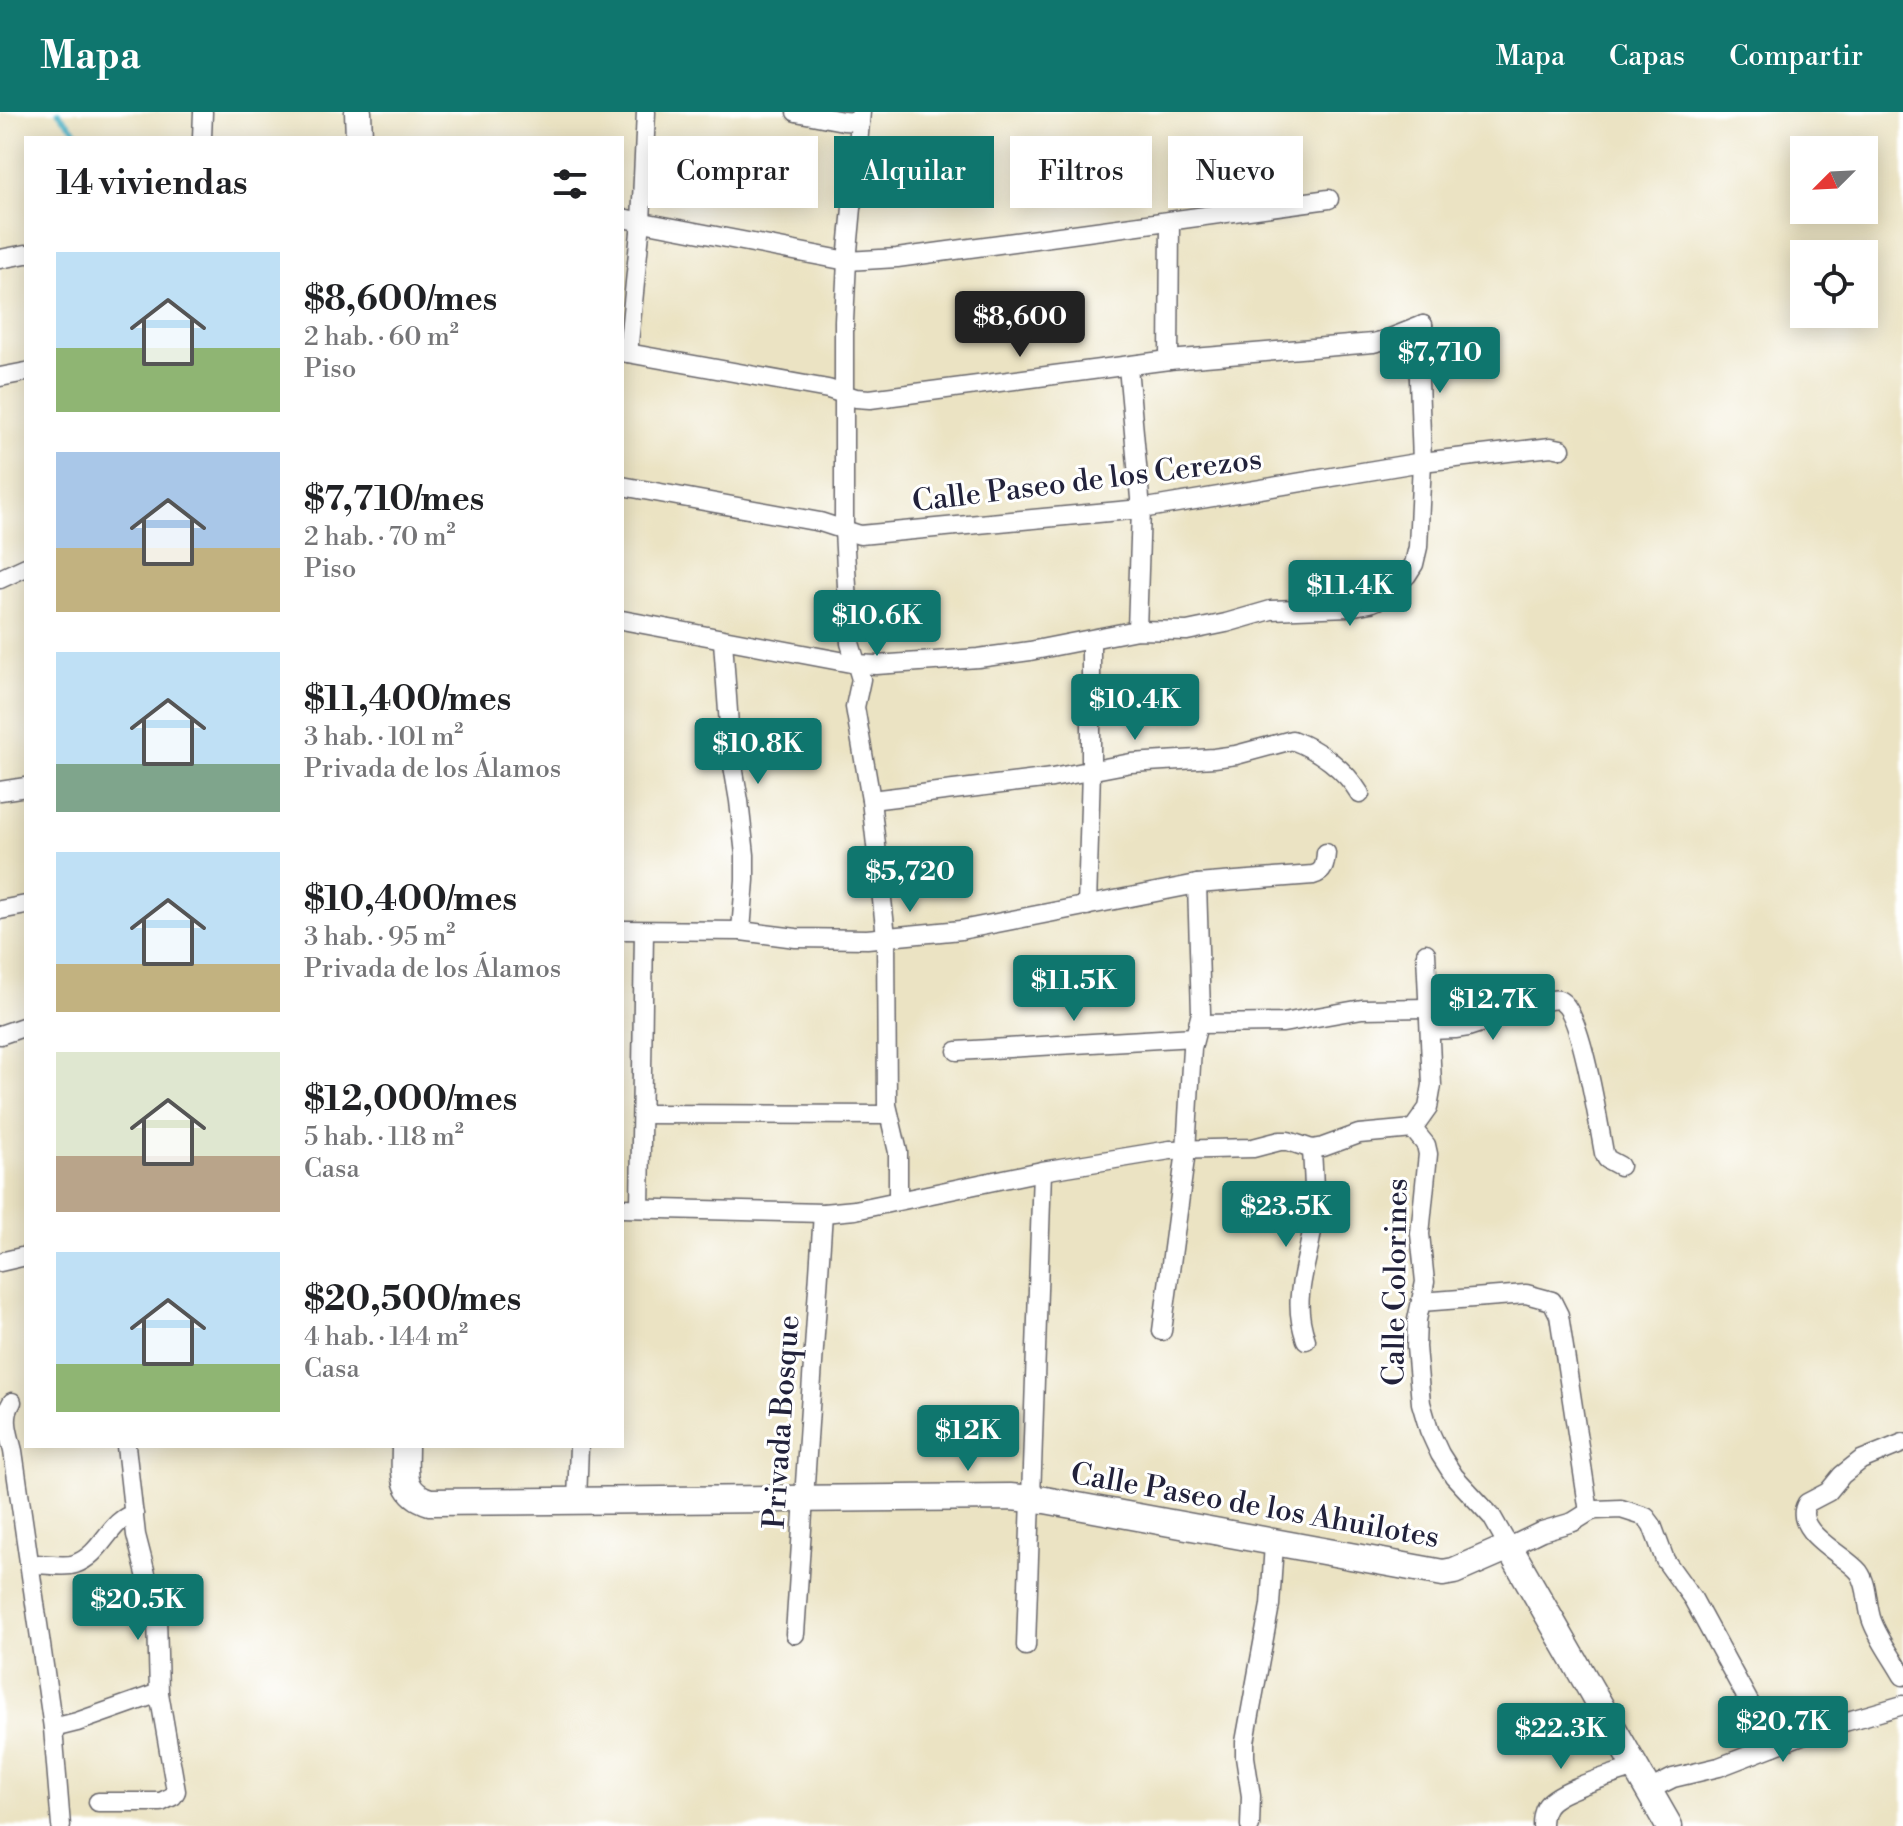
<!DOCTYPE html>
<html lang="es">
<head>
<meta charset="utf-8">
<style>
	:root { --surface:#fff; --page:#f6f6f6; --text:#202124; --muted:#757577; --accent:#0f766e }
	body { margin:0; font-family:"Libre Bodoni",serif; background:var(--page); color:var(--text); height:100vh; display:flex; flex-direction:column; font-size:30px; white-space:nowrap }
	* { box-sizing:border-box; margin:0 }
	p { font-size:26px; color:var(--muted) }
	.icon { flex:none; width:44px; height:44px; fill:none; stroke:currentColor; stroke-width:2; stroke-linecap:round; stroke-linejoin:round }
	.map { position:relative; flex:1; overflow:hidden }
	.details { position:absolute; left:24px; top:24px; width:600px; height:1312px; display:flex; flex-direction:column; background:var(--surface); border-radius:0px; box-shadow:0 4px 20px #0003 }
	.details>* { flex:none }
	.top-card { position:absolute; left:648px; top:24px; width:760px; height:72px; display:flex; gap:16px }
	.needle { width:52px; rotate:246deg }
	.fabs { position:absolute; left:1790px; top:24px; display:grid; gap:16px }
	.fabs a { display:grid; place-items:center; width:88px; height:88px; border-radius:0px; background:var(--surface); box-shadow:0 4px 20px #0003; font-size:40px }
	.price { position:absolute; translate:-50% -68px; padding:0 18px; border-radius:8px; background:var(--accent); color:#fff; font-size:26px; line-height:52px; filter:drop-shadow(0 2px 4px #0008) }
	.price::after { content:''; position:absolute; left:50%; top:48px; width:24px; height:18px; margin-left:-12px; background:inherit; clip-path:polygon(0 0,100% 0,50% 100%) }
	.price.current { background:#222; color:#fff }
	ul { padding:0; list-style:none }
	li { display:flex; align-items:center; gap:24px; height:200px; padding:0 32px }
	li span { display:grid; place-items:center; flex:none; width:224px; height:160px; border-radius:0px; color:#555 }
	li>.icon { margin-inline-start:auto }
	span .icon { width:96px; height:96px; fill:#fffc; stroke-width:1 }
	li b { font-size:34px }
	h2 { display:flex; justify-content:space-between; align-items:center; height:96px; padding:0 32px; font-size:34px }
	.pill { padding:0 28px; border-radius:0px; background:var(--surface); box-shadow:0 4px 20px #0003; font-size:28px; line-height:72px }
	.pill.current { background:var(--accent); color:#fff }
	header { display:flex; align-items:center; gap:48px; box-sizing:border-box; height:112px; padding:0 40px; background:var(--accent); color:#fff }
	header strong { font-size:38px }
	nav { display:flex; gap:44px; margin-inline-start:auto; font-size:28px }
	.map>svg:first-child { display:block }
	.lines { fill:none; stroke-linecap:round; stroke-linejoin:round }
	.stream { stroke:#49b2c7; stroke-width:5 }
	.street-casing { stroke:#68666b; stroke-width:21 }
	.secondary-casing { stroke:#68666b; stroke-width:29 }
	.street { stroke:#fff; stroke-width:18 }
	.secondary { stroke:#fff; stroke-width:26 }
	.labels { text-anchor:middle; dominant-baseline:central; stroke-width:6; stroke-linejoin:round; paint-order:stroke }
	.street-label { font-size:30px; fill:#22223b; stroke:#fff }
</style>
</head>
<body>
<header>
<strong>Mapa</strong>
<nav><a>Mapa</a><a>Capas</a><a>Compartir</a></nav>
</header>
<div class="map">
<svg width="1903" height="1714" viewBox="0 0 1903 1714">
	<rect width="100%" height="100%" fill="#fff"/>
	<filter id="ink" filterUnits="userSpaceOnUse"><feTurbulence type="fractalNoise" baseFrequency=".0125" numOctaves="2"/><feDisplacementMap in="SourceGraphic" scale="16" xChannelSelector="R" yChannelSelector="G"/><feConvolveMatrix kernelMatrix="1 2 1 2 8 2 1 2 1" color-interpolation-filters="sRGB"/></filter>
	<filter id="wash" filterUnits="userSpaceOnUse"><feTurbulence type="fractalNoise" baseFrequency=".006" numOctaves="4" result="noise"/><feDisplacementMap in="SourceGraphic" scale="32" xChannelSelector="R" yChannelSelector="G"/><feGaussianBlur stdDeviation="1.8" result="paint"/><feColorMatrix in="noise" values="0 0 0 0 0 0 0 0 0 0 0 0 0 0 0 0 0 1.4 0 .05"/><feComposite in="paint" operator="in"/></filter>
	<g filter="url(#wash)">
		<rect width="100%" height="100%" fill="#ebe3c3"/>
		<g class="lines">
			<!-- stream -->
			<path class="stream" d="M 58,0 L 82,26"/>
		</g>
	</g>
	<g filter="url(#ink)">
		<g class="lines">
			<!-- street casing -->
			<g class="street-casing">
				<g id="street">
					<path d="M 796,0 L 843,9 L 860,10"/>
					<path d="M 861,0 L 847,149 L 844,209 L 844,418 L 850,531 L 861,567 L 855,595 L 871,688 L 886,824 L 887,993 L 898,1040 L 898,1088"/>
					<path d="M 202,26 L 203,0"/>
					<path d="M 622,106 L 847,149 L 897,146 L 1329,87"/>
					<path d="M 0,147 L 26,142"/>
					<path d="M 622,240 L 828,277 L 856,286 L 870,287 L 1169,248 L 1373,231 L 1385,228 L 1423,213"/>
					<path d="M 628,241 L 641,110 L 646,0"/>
					<path d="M 1169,248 L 1170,109"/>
					<path d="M 1128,255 L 1141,397 L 1137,518"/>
					<path d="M 0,265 L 26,260"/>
					<path d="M 622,374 L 820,410 L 860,423 L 1141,397 L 1422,350 L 1551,335 L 1561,337"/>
					<path d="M 0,467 L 26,455"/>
					<path d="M 622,508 L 856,552 L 876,553 L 978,546 L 1030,539 L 1137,518 L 1187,519 L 1226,511 L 1271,498 L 1349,495 L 1370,491 L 1384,485 L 1407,463 L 1414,452 L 1418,435 L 1422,350 L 1418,241 L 1423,213"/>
					<path d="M 723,529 L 731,642 L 739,689 L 745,743 L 745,768 L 741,819"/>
					<path d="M 0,679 L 26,675"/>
					<path d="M 871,688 L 1052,666 L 1131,651 L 1214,646 L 1236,643 L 1292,628 C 1319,638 1345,657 1360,682"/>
					<path d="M 1087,794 L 1091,658 L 1091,528"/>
					<path d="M 0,798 L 26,793"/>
					<path d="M 622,818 L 741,819 L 796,826 L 867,827 L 961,818 L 1197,772 L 1313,763 C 1325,760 1325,751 1326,741"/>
					<path d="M 1199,912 L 1283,911 L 1362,897 L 1429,896"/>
					<path d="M 1430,918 L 1455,917 L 1468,915 L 1550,888 C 1556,888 1557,886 1562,890 C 1582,903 1599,1015 1604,1041 L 1607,1047 L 1620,1054"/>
					<path d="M 0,923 L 26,914"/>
					<path d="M 957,939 L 1194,925"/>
					<path d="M 642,1002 L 889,1003"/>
					<path d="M 1413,1017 L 1426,1033 L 1428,1042 L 1420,1122 L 1425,1170 L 1417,1208 L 1416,1235 L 1421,1291 L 1429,1318 L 1440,1342 L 1454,1364 L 1492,1405 L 1509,1435 L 1542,1419 L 1573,1410 L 1589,1400 L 1596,1398 L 1621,1397 L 1646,1405 L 1652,1413 L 1665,1448 L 1693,1487 L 1773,1634"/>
					<path d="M 1413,1017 L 1428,996 L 1432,973 L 1426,841"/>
					<path d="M 622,1096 L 823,1101 L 855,1098 L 1042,1059 L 1170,1038 L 1253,1036 L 1280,1029 L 1288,1029 L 1312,1037 L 1323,1035 L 1359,1022 L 1413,1017"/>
					<path d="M 640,1096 L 644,819"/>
					<path d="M 0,1150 L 26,1144"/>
					<path d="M 1421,1190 L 1526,1182 L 1552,1189 L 1559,1203 L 1589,1400"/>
					<path d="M 1162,1219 L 1186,1039 L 1192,936 L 1201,901 L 1197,772"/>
					<path d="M 1306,1228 C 1290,1184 1308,1155 1313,1112 C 1316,1087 1313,1061 1312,1037"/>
					<path d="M 12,1290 C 2,1306 9,1322 13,1339 L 53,1616 L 61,1714"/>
					<path d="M 1903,1331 L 1861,1348 L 1842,1363 L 1828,1380 L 1807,1391 C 1790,1419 1846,1443 1859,1460 C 1869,1474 1866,1493 1872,1509 C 1879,1528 1893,1546 1903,1564"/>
					<path d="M 577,1389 L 579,1334"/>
					<path d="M 30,1452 C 43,1451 64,1456 75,1452 C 103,1442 109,1408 134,1402"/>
					<path d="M 795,1522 L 823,1101"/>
					<path d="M 1026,1534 L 1042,1059"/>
					<path d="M 53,1616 L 77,1610 L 159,1581"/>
					<path d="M 1649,1678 L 1673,1666 L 1719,1655 L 1810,1620 L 1903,1593"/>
					<path d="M 98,1690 L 161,1690 L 173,1684 L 176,1679 L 159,1581 L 157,1505 L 136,1423 L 126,1334"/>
					<path d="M 1250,1714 L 1251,1684 L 1245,1645 L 1245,1630 L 1270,1493 L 1274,1432"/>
					<path d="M 1542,1714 C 1542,1708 1543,1700 1546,1695 C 1555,1678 1616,1662 1636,1655"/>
				</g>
			</g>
			<!-- secondary casing -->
			<g class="secondary-casing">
				<g id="secondary">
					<path d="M 358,0 L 359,26"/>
					<path d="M 405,1334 C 405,1360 400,1381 430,1390 L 1010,1385 L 1045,1388 L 1443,1461 L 1454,1459 L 1509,1435 L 1669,1714"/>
				</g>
			</g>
			<!-- street -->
			<use href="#street" class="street"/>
			<!-- secondary -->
			<use href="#secondary" class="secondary"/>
		</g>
	</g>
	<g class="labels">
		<!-- street labels -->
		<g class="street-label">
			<text transform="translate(1087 369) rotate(-7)">Calle Paseo de los Cerezos</text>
			<text transform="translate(1396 1170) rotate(-89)">Calle Colorines</text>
			<text transform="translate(782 1310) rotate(-86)">Privada Bosque</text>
			<text transform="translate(1255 1394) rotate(10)">Calle Paseo de los Ahuilotes</text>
		</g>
	</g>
</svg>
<div class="fabs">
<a><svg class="needle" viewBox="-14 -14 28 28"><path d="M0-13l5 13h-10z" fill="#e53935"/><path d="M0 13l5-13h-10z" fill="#757577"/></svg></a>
<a><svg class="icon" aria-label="locate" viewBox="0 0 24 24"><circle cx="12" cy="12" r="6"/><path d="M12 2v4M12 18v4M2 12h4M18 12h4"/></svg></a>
</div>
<b class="price current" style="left:1020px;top:247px">$8,600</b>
<b class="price" style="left:1440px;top:283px">$7,710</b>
<b class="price" style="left:1350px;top:516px">$11.4K</b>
<b class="price" style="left:877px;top:546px">$10.6K</b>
<b class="price" style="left:1135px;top:630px">$10.4K</b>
<b class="price" style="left:758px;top:674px">$10.8K</b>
<b class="price" style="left:910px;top:802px">$5,720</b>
<b class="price" style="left:1074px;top:911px">$11.5K</b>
<b class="price" style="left:1493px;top:930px">$12.7K</b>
<b class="price" style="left:1286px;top:1137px">$23.5K</b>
<b class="price" style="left:968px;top:1361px">$12K</b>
<b class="price" style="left:138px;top:1530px">$20.5K</b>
<b class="price" style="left:1783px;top:1652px">$20.7K</b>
<b class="price" style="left:1561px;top:1659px">$22.3K</b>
<div class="top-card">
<a class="pill">Comprar</a>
<a class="pill current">Alquilar</a>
<a class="pill">Filtros</a>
<a class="pill">Nuevo</a>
</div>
<section class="details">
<h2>14 viviendas<svg class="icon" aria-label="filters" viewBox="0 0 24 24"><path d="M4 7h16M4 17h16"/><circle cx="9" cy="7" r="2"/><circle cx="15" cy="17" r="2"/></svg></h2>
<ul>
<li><span style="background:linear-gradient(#bfe0f5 60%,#8fb573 0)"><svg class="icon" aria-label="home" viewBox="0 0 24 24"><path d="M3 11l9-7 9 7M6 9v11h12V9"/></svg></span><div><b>$8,600/mes</b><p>2 hab. · 60 m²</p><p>Piso</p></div></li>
<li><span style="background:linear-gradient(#a9c7e8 60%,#c2b280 0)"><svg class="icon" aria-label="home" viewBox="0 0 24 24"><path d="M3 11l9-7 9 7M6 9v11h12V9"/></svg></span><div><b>$7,710/mes</b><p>2 hab. · 70 m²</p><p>Piso</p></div></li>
<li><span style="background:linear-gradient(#bfe0f5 70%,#7fa58c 0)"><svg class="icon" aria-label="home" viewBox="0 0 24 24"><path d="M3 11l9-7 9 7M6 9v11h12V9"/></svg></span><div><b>$11,400/mes</b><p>3 hab. · 101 m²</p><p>Privada de los Álamos</p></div></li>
<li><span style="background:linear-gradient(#bfe0f5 70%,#c2b280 0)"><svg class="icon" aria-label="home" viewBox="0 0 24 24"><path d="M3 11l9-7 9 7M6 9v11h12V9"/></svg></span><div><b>$10,400/mes</b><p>3 hab. · 95 m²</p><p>Privada de los Álamos</p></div></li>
<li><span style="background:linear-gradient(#dfe7d0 65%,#b9a48a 0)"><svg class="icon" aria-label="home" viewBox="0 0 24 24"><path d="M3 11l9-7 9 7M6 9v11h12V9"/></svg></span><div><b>$12,000/mes</b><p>5 hab. · 118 m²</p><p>Casa</p></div></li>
<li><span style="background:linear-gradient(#bfe0f5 70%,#8fb573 0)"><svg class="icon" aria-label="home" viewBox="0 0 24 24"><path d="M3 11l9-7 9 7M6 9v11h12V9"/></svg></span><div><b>$20,500/mes</b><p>4 hab. · 144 m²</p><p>Casa</p></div></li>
</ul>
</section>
</div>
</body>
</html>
